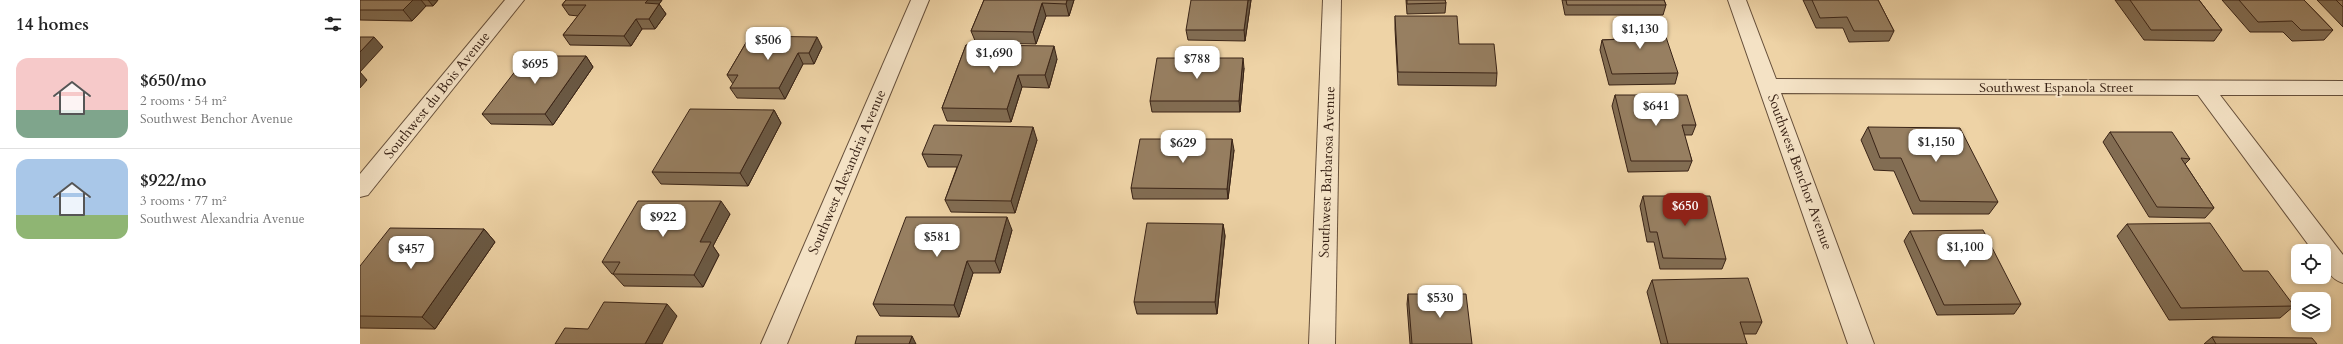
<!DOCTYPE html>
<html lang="en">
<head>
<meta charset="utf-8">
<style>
	:root { --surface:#fff; --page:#f6f6f6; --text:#222; --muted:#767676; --line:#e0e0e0; --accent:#8f2418 }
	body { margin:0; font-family:Cardo,serif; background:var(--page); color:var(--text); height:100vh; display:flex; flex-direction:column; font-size:15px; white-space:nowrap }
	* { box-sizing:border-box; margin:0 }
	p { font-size:13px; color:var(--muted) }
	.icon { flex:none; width:22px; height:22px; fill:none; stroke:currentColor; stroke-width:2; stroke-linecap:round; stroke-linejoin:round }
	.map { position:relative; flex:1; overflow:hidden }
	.drawer { display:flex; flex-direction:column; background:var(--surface); width:360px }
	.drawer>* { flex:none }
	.buttons { position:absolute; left:1931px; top:244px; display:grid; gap:8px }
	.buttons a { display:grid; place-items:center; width:40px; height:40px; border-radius:8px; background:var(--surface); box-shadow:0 2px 6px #0003; font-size:20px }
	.price { position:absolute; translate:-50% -34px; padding:0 9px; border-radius:8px; background:#fff; color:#222; font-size:13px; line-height:26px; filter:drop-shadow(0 1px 2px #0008) }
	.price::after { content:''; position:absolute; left:50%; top:24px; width:12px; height:9px; margin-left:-6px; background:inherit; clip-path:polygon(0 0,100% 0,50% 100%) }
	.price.on { background:var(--accent); color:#fff }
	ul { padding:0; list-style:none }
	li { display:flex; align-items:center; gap:12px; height:100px; padding:0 16px }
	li+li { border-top:1px solid var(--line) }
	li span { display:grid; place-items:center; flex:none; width:112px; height:80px; border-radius:12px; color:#555 }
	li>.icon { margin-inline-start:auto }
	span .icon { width:48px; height:48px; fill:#fffc; stroke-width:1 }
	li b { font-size:17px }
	h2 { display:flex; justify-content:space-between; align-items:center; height:48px; padding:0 16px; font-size:17px }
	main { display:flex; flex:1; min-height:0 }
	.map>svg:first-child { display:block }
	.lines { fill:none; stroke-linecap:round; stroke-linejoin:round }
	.street-casing { stroke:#664f3a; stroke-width:2 }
	.street { fill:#f4e2c5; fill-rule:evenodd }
	.wall { fill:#826d53; stroke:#392316 }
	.shaded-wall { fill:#6a5944; stroke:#392316 }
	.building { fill:#977f61; stroke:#392316 }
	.labels { text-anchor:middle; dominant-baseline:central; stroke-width:3.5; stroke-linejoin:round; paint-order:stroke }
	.street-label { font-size:14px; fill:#392316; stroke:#f4e2c5 }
</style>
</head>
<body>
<main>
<section class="drawer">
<h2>14 homes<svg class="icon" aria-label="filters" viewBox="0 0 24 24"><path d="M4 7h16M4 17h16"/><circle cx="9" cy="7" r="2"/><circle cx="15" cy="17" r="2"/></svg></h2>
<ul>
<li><span style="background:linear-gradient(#f6c9c9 65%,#7fa58c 0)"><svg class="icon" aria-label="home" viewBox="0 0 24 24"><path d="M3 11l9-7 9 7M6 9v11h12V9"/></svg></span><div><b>$650/mo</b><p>2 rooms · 54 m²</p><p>Southwest Benchor Avenue</p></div></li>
<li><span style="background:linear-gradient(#a9c7e8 70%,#8fb573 0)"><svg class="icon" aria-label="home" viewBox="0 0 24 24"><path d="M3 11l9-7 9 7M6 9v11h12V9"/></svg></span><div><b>$922/mo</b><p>3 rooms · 77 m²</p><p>Southwest Alexandria Avenue</p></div></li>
</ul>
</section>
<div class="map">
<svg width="1983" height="344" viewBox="0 0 1983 344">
	<rect width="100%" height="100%" fill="#eed3a6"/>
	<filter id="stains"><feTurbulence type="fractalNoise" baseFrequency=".005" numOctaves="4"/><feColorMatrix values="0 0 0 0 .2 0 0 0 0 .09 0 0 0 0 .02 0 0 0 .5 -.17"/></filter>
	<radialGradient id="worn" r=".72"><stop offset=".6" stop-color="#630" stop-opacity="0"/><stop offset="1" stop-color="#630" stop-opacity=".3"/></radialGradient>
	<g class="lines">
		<!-- street casing -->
		<g class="street-casing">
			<g id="street">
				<path d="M 145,0 L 164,0 L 8,195 L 0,197 L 0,174 Z"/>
				<path d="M 551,0 L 569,0 L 427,344 L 401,344 Z"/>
				<path d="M 963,0 L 981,0 L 975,344 L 949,344 Z"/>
				<path d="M 1368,0 L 1386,0 L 1416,79 L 1983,81 L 1983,95 L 1860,95 L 1983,255 L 1983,283 C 1968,278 1964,266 1964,251 L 1953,251 L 1838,95 L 1421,93 L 1514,344 L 1488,344 Z"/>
			</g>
		</g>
		<!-- street -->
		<use href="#street" class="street"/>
	</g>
	<!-- wall -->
	<g class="wall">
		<path d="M 0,0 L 78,0 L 73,6 L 66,6 L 52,21 L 0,20 Z"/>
		<path d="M 206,0 L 302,0 L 299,4 L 306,14 L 295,29 L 282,29 L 271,46 L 210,45 L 203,35 L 218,16 L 209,15 L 202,5 Z"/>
		<path d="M 624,0 L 714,0 L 709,16 L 686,16 L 676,44 L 616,43 L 611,31 Z"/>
		<path d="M 891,0 L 885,41 L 828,40 L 826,30 Z"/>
		<path d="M 1046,0 L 1085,0 L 1086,3 L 1085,13 L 1047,14 Z"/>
		<path d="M 1202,0 L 1304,0 L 1306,5 L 1303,15 L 1205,15 Z"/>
		<path d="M 1443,0 L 1518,0 L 1534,31 L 1529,41 L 1489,42 L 1483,28 L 1456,28 Z"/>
		<path d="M 1755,0 L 1839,0 L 1862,30 L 1854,41 L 1784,40 Z"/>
		<path d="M 1862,0 L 1944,0 L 1973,30 L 1964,40 L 1932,41 L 1923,32 L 1890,32 Z"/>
		<path d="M 1957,0 L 1983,0 L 1983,27 Z"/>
		<path d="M 1035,16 L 1099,44 L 1137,73 L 1136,86 L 1038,85 L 1035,29 Z"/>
		<path d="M 1260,23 L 1318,73 L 1315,84 L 1249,85 L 1240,50 L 1242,40 L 1259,39 L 1257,33 Z"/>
		<path d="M 390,36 L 462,47 L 454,64 L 443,64 L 425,99 L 377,98 L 370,88 L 373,84 L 367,75 Z"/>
		<path d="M 606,45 L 697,59 L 689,88 L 662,87 L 651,122 L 587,121 L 582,108 Z"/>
		<path d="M 226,56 L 233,67 L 193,125 L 131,124 L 122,114 Z"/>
		<path d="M 884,68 L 880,112 L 792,112 L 790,101 Z"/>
		<path d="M 1255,95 L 1336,125 L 1332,135 L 1324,135 L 1332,161 L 1328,171 L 1268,172 L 1252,106 Z"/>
		<path d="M 414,110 L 421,123 L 388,186 L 301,184 L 292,172 Z"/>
		<path d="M 1508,127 L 1638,202 L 1629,214 L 1553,214 L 1534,171 L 1514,170 L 1501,140 Z"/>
		<path d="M 1750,132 L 1830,159 L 1825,164 L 1854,208 L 1845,218 L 1789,217 L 1743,142 Z"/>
		<path d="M 677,140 L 655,213 L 591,212 L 585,200 L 597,167 L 568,167 L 562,154 Z"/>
		<path d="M 874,150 L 868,199 L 773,199 L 771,188 Z"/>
		<path d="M 1283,196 L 1366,259 L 1362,269 L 1300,269 L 1294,242 L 1287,242 L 1280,206 Z"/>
		<path d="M 370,214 L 353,246 L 359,255 L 343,287 L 264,286 L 253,274 L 254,274 L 252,274 L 242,262 Z"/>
		<path d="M 863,224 L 865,236 L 857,314 L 777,314 L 774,302 Z"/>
		<path d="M 1767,224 L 1934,306 L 1920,318 L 1809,320 L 1757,236 Z"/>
		<path d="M 124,229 L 135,242 L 75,329 L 0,328 L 0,266 Z"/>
		<path d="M 652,230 L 640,273 L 613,273 L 599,317 L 520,316 L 513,304 Z"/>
		<path d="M 1550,231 L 1661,304 L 1654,314 L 1577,315 L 1544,241 Z"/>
		<path d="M 1292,280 L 1402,322 L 1396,334 L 1383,334 L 1387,344 L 1301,344 L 1287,292 Z"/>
		<path d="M 1048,294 L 1112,344 L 1050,344 L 1047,304 Z"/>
		<path d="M 1852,337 L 1957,344 L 1844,344 Z"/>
	</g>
	<!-- shaded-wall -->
	<g class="shaded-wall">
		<path d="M 53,0 L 61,0 L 66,6 L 52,21 L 43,10 Z"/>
		<path d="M 68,0 L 78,0 L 73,6 Z"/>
		<path d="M 288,0 L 302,0 L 292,14 L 285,3 Z"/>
		<path d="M 707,0 L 714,0 L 709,16 L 706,4 Z"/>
		<path d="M 888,0 L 891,0 L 885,41 L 884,30 Z"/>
		<path d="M 682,3 L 686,16 L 676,44 L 673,32 Z"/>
		<path d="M 299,4 L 306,14 L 295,29 L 289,19 Z"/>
		<path d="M 276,19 L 282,29 L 271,46 L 264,36 Z"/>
		<path d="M 14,37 L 23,47 L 0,72 L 7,80 L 0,88 L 0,52 Z"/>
		<path d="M 457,37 L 462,47 L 454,64 L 449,53 Z"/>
		<path d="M 694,46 L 697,59 L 689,88 L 685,75 Z"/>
		<path d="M 438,53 L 443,64 L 425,99 L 419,88 Z"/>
		<path d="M 226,56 L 233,67 L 193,125 L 185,114 Z"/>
		<path d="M 883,58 L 884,68 L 880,112 L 879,101 Z"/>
		<path d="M 658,75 L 662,87 L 651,122 L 647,109 Z"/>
		<path d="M 414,110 L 421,123 L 388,186 L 380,173 Z"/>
		<path d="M 673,127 L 677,140 L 655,213 L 651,201 Z"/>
		<path d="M 872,139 L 874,150 L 868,199 L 867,189 Z"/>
		<path d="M 361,201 L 370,214 L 353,246 L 359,255 L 343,287 L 334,275 L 340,242 Z"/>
		<path d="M 647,217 L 652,230 L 640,273 L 635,261 Z"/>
		<path d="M 863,224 L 865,236 L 857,314 L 855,302 Z"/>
		<path d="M 124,229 L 135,242 L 75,329 L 62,317 Z"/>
		<path d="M 607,261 L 613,273 L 599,317 L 594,305 Z"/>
		<path d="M 307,304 L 317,316 L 302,344 L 285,344 Z"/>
		<path d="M 552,336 L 556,344 L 549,344 Z"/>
	</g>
	<!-- building -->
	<g class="building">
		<path d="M 0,0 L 53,0 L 43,10 L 0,10 Z"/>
		<path d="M 206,0 L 288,0 L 285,3 L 299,4 L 289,19 L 276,19 L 264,36 L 203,35 L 226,5 L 202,5 Z"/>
		<path d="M 624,0 L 707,0 L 706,4 L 682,3 L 673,32 L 611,31 Z"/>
		<path d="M 831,0 L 888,0 L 884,30 L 826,30 Z"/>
		<path d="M 1047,0 L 1085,0 L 1086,3 L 1047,4 Z"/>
		<path d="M 1206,0 L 1304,0 L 1306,5 L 1207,5 Z"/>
		<path d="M 1452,0 L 1518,0 L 1534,31 L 1494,31 L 1487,17 L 1460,18 Z"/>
		<path d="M 1770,0 L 1839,0 L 1862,30 L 1791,30 Z"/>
		<path d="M 1879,0 L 1944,0 L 1973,30 L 1941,30 L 1932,21 L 1898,22 Z"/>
		<path d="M 1976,0 L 1983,0 L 1983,7 Z"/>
		<path d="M 1035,16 L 1097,16 L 1099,44 L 1134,44 L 1137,73 L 1038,72 Z"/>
		<path d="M 1301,22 L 1318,73 L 1252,74 L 1242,40 L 1265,39 L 1260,23 Z"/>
		<path d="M 390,36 L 457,37 L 449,53 L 438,53 L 419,88 L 370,88 L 378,75 L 367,75 Z"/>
		<path d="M 0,37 L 14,37 L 0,52 Z"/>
		<path d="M 606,45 L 694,46 L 685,75 L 658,75 L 647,109 L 582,108 Z"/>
		<path d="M 167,56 L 226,56 L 185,114 L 122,114 Z"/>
		<path d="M 797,58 L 883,58 L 879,101 L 790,101 Z"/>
		<path d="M 1255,95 L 1327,95 L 1336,125 L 1322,125 L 1332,161 L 1271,161 Z"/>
		<path d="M 330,109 L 414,110 L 380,173 L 292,172 Z"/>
		<path d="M 574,125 L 673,127 L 651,201 L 585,200 L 602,155 L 562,154 Z"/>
		<path d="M 1508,127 L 1600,128 L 1638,202 L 1560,201 L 1541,158 L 1520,158 Z"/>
		<path d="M 1750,132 L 1812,132 L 1830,159 L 1821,158 L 1854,208 L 1797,207 Z"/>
		<path d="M 780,139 L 872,139 L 867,189 L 771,188 Z"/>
		<path d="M 1283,196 L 1350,196 L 1366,259 L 1303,258 L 1297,232 L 1290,232 Z"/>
		<path d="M 278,201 L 361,201 L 340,242 L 351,242 L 334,275 L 253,274 L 260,262 L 242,262 Z"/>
		<path d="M 546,217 L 647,217 L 635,261 L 607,261 L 594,305 L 513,304 Z"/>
		<path d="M 787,223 L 863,224 L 855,302 L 774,302 Z"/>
		<path d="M 1850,223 L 1883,271 L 1908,271 L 1934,306 L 1821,308 L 1767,224 Z"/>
		<path d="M 30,228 L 124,229 L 62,317 L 0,316 L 0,266 Z"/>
		<path d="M 1623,230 L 1661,304 L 1584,305 L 1550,231 Z"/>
		<path d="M 1388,278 L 1402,322 L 1380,322 L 1387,344 L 1308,344 L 1292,280 Z"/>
		<path d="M 1048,294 L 1106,294 L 1112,344 L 1052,344 Z"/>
		<path d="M 244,302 L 307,304 L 285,344 L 195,344 L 205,328 L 228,329 Z"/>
		<path d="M 497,336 L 552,336 L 549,344 L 495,344 Z"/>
		<path d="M 1852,337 L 1952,338 L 1957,344 L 1856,344 Z"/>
	</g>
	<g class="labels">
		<!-- street labels -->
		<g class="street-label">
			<text x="1696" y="87">Southwest Espanola Street</text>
			<text transform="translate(77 95) rotate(-51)">Southwest du Bois Avenue</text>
			<text transform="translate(487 172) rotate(-67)">Southwest Alexandria Avenue</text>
			<text transform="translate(967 172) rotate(-88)">Southwest Barbarosa Avenue</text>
			<text transform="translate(1440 172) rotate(70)">Southwest Benchor Avenue</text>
		</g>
	</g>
	<rect width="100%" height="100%" filter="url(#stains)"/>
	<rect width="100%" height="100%" fill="url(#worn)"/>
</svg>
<div class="buttons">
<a><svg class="icon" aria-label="locate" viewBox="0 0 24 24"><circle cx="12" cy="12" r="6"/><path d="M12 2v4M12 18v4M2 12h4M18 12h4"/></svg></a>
<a><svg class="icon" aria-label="layers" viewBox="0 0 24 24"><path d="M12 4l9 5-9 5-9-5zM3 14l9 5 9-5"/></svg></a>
</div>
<b class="price" style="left:1280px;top:50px">$1,130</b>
<b class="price" style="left:408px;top:61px">$506</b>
<b class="price" style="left:634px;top:74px">$1,690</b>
<b class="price" style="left:837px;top:80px">$788</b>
<b class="price" style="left:175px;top:85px">$695</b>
<b class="price" style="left:1296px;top:127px">$641</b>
<b class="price" style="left:1576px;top:163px">$1,150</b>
<b class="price" style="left:823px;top:164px">$629</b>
<b class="price on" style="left:1325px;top:227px">$650</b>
<b class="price" style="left:303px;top:238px">$922</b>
<b class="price" style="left:577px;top:258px">$581</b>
<b class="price" style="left:1605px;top:268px">$1,100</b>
<b class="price" style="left:51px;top:270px">$457</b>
<b class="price" style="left:1080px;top:319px">$530</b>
</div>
</main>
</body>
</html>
